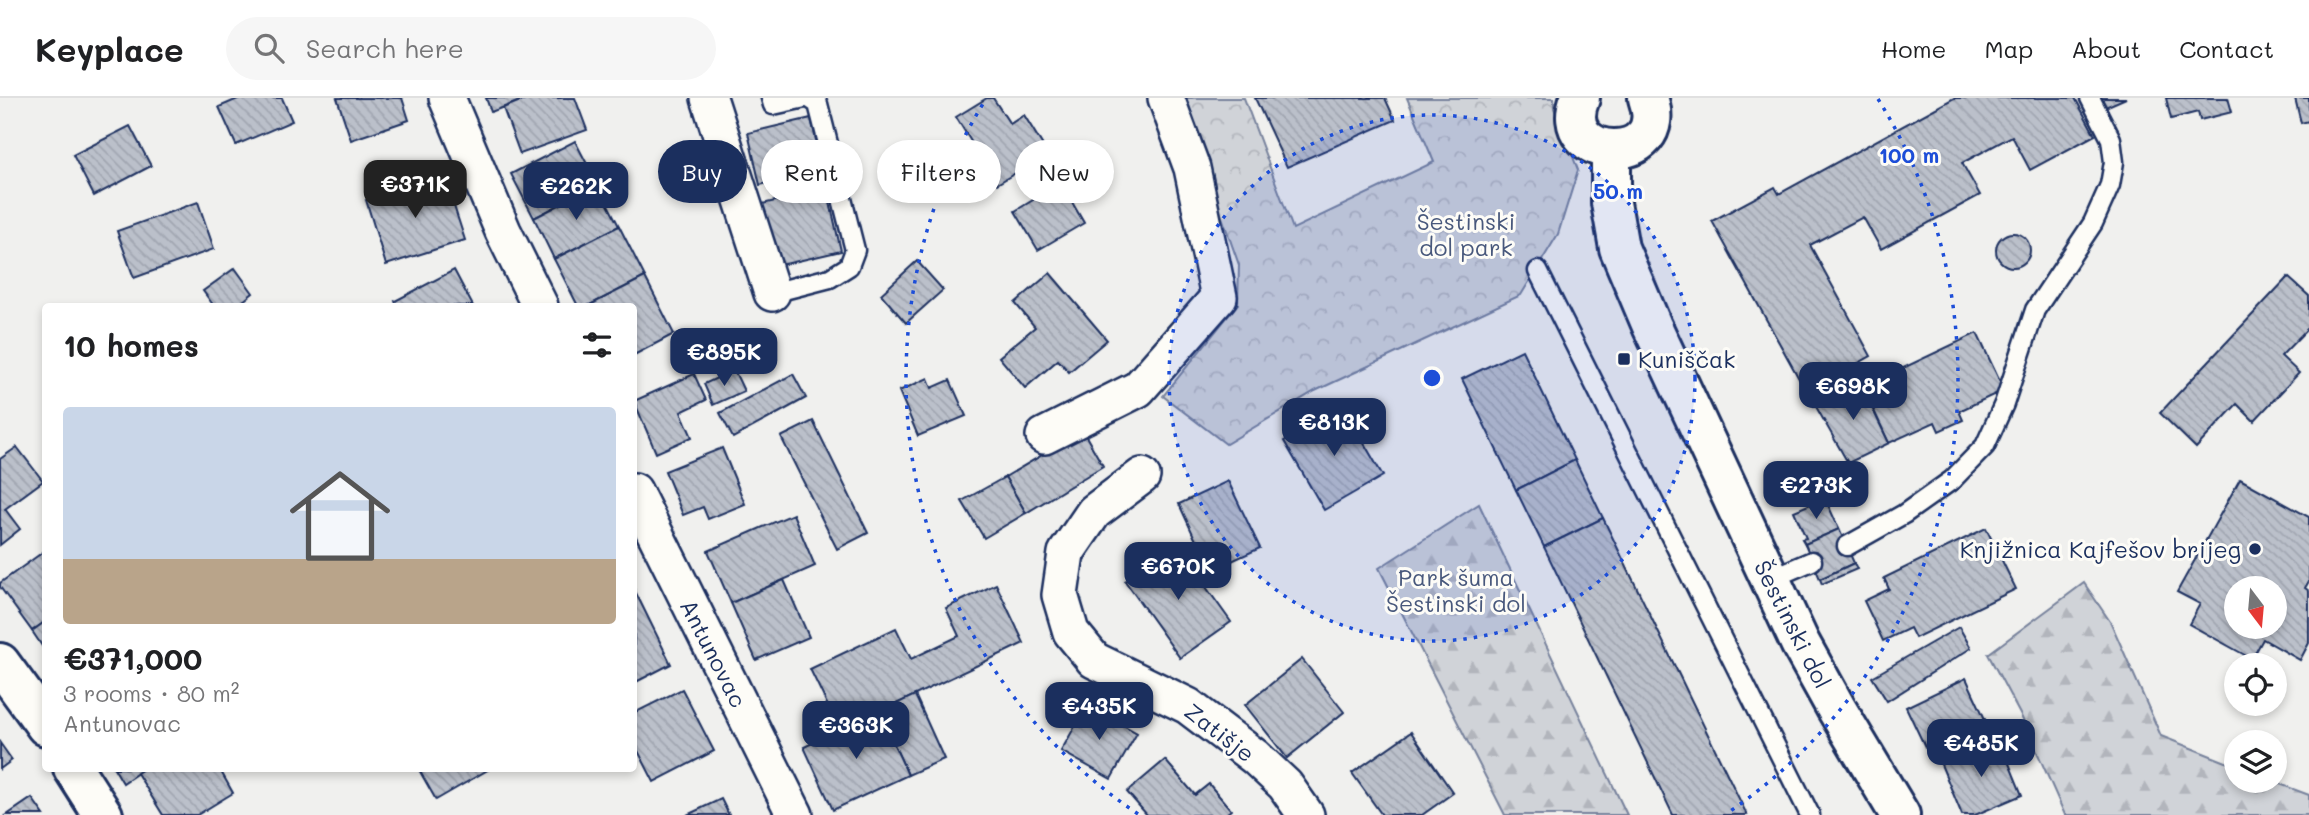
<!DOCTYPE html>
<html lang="en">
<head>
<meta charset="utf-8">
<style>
	:root { --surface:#fff; --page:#f6f6f6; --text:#202124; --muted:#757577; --line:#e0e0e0; --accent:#1b2f5e }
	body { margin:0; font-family:Mali,sans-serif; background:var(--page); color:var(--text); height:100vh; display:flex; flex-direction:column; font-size:26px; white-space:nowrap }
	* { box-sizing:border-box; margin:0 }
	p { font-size:23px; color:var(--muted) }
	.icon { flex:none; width:38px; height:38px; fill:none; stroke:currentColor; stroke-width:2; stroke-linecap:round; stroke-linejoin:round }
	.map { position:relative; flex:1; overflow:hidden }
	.drawer { position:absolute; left:42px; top:205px; width:595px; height:469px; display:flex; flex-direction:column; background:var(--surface); border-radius:7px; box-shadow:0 4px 10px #0003 }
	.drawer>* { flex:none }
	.top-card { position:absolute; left:658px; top:42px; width:665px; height:63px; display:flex; gap:14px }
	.needle { width:46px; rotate:164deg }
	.buttons { position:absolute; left:2224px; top:478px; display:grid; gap:14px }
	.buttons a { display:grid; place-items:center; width:63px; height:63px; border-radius:50%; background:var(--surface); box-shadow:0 4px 10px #0003; font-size:35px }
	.price { position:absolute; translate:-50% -60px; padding:0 16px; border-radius:14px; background:var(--accent); color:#fff; font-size:23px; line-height:46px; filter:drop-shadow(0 2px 4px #0008) }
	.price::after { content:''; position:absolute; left:50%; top:42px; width:21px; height:16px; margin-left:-10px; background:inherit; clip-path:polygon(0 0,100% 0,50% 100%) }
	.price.on { background:#222; color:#fff }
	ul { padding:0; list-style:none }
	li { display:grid; align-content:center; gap:14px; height:371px; padding:0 21px }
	li span { display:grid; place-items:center; height:217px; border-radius:7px; color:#555 }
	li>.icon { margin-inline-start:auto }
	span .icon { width:126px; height:126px; fill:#fffc; stroke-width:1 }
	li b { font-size:30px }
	h2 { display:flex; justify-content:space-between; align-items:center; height:84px; padding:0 21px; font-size:30px }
	.tag { padding:0 24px; border-radius:32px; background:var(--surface); box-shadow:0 4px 10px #0003; font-size:24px; line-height:63px }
	.tag.on { background:var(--accent); color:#fff }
	header { display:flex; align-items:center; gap:42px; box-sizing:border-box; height:98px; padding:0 35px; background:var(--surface); border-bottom:2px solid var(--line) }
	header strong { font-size:33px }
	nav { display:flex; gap:38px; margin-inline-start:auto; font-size:24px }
	.search { width:490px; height:63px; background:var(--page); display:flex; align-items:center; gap:18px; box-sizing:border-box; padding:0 24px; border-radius:38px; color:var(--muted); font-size:26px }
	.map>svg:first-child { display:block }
	.forest { fill:url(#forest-firs); stroke:#76819b; stroke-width:2 }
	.park { fill:url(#park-crowns); stroke:#76819b; stroke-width:2 }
	.building { fill:url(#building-back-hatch); stroke:#1b2f5e; stroke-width:2; fill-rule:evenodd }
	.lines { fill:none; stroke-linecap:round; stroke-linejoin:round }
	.lane-casing { stroke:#1b2f5e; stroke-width:23 }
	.street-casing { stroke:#1b2f5e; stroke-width:40 }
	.secondary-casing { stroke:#1b2f5e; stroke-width:44 }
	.lane { stroke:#fdfcf7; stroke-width:18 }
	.street { stroke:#fdfcf7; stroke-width:35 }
	.secondary { stroke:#fdfcf7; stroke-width:38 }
	.ring { fill:none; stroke:#1d4ed8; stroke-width:3.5; stroke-dasharray:3.5 7 }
	.poi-dot { fill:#1b2f5e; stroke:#fdfcf7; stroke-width:2.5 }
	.labels { text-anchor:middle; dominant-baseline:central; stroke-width:6; stroke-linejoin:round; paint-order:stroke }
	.park-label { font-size:23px; fill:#48587c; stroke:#fdfcf7 }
	.poi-label { font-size:23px; fill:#1b2f5e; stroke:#fdfcf7; text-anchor:start }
	.street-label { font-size:23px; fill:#1b2f5e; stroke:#fdfcf7 }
	.centre { fill:#1d4ed8; stroke:#fdfcf7; stroke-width:3.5 }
	.ring-label { font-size:21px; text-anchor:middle; font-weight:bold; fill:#1d4ed8; stroke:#fdfcf7; stroke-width:6; stroke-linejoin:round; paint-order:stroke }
</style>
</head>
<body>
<header>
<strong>Keyplace</strong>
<div class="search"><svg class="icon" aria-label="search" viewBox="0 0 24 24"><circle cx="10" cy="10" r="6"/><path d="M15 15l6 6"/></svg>Search here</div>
<nav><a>Home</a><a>Map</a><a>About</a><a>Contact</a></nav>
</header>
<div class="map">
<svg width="2309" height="717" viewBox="0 0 2309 717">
	<defs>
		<pattern id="forest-firs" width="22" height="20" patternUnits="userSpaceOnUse" patternTransform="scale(1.75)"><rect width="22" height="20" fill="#d0d3d8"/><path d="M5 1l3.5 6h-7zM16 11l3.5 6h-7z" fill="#b2b5bc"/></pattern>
		<pattern id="park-crowns" width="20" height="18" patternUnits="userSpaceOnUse" patternTransform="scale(1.75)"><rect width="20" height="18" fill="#d0d3d8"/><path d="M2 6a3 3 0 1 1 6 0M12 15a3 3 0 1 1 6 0" fill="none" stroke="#b2b5bc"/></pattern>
		<pattern id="building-back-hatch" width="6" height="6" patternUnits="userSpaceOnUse" patternTransform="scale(1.75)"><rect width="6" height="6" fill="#bbc0ca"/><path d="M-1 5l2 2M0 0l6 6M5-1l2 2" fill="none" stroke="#a0a5b0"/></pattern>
	</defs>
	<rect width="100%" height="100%" fill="#f0f0ee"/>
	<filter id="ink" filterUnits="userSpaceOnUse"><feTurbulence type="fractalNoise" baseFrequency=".0143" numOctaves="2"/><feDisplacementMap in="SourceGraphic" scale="14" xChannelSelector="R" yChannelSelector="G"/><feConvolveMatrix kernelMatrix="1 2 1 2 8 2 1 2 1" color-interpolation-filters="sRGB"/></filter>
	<g filter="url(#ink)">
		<!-- forest -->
		<g class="forest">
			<path d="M 1479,406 L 1627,717 L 1505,717 L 1379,470 Z"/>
			<path d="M 2084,485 L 2111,525 L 2161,638 L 2236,668 L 2236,682 L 2272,683 L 2309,697 L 2309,717 L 2065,717 L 2022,620 L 1988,556 Z"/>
		</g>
		<!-- park -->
		<path class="park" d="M 1180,0 L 1244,0 L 1293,131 L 1434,64 L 1407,0 L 1554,0 L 1554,10 L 1578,72 L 1558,136 L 1521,197 L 1315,293 L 1226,346 L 1163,298 L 1238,206 L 1239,167 Z"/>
		<!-- building -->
		<g class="building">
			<path d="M 240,0 L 282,0 L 292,23 L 236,47 L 219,9 Z"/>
			<path d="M 337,0 L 402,0 L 409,22 L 351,42 Z"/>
			<path d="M 486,0 L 528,0 L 491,14 Z"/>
			<path d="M 528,0 L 575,0 L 587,32 L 520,56 L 503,10 Z"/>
			<path d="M 987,0 L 993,0 L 1010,26 L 1024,17 L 1048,56 L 997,86 L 956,19 Z"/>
			<path d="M 1255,0 L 1385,0 L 1395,22 L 1287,69 Z"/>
			<path d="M 1954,0 L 2075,0 L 2095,37 L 2030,72 L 2012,38 L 1962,65 L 1980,97 L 1881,151 L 1863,119 L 1810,147 L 1871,258 L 1857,266 L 1865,281 L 1814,308 L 1712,123 L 1775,89 L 1779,96 Z"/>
			<path d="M 2096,0 L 2126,0 L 2101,11 Z"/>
			<path d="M 2166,0 L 2228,0 L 2232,14 L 2200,22 L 2198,14 L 2171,21 Z"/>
			<path d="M 2295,0 L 2309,0 L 2309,23 L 2301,25 Z"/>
			<path d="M 811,20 L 841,153 L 772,169 L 758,107 L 784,101 L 780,82 L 760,87 L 748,35 Z"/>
			<path d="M 130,28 L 151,68 L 94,98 L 73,57 Z"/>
			<path d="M 575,43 L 598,87 L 534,120 L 511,76 Z"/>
			<path d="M 444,77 L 465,142 L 386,167 L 366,102 Z"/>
			<path d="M 1061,85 L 1084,125 L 1038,152 L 1015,113 Z"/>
			<path d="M 598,87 L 619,128 L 554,161 L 534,120 Z"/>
			<path d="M 198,104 L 214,151 L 134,180 L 117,133 Z"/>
			<path d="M 619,128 L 645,179 L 588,208 L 578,208 L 554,161 Z"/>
			<circle cx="2013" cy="152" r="17"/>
			<path d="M 917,163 L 943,192 L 906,225 L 881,196 Z"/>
			<path d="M 235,170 L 253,195 L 242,204 L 245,208 L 214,208 L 203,193 Z"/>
			<path d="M 454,172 L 473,208 L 397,208 L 395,203 Z"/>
			<path d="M 1050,175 L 1107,242 L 1069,274 L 1058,262 L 1025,290 L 999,259 L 1035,229 L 1015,205 Z"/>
			<path d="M 645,179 L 674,236 L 634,257 L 634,208 L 588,208 Z"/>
			<path d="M 2288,179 L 2309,198 L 2309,229 L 2281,258 L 2299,275 L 2254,323 L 2237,306 L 2196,350 L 2160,315 Z"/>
			<path d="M 1977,235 L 2004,292 L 1959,313 L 1963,322 L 1939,333 L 1935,324 L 1889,345 L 1863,289 Z"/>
			<path d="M 1522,252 L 1575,362 L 1516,392 L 1462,281 Z"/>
			<path d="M 734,272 L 744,293 L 713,307 L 704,286 Z"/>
			<path d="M 694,276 L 706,302 L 681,314 L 692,339 L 656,355 L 634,303 Z"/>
			<path d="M 793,276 L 806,300 L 733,340 L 720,315 Z"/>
			<path d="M 928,280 L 932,290 L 950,282 L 966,318 L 918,338 L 899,293 Z"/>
			<path d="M 1859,283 L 1889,345 L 1848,365 L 1815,307 Z"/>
			<path d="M 1343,309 L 1383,378 L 1324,412 L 1284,343 Z"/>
			<path d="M 813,323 L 868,435 L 837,451 L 781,339 Z"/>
			<path d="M 1083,333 L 1103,368 L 1026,415 L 1005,379 Z"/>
			<path d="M 17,349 L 43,383 L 5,411 L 20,431 L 0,447 L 0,361 Z"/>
			<path d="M 722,350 L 745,406 L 708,421 L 703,409 L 683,417 L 665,373 Z"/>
			<path d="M 1575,362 L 1603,420 L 1544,449 L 1516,392 Z"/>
			<path d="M 1005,379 L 1026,415 L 984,440 L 962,403 Z"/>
			<path d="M 2240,381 L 2309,419 L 2309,483 L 2305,490 L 2309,493 L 2309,545 L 2300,562 L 2263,541 L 2252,561 L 2189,526 L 2200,506 L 2177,494 ZM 2236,490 L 2275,490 L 2275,528 L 2236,528 Z"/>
			<path d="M 1228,383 L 1260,450 L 1210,473 L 1179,406 Z"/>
			<path d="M 1825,400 L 1839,431 L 1805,446 L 1802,441 L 1806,440 L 1794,413 Z"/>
			<path d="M 793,416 L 815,468 L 731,505 L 708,453 Z"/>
			<path d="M 1603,420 L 1747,717 L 1673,717 L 1544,449 Z"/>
			<path d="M 1986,430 L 2016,491 L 1915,540 L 1910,530 L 1883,543 L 1864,503 L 1889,491 L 1884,480 Z"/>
			<path d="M 1839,431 L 1854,465 L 1820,481 L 1805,446 Z"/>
			<path d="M 1176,447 L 1231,524 L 1180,560 L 1125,483 Z"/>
			<path d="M 43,454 L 46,457 L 46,523 L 32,533 L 0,489 L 0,485 Z"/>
			<path d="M 1854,465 L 1857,471 L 1822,486 L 1820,481 Z"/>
			<path d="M 784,482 L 809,539 L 756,562 L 731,505 Z"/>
			<path d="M 996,486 L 1024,545 L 840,633 L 810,571 L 896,530 L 911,561 L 959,538 L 946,510 Z"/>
			<path d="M 634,491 L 671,566 L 634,585 Z"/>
			<path d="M 46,523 L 46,554 L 32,533 Z"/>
			<path d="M 1959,529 L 1971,550 L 1887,603 L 1872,579 Z"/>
			<path d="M 1302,561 L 1344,614 L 1287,660 L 1245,607 Z"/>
			<path d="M 1966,580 L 1985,621 L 1925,649 L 1906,609 Z"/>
			<path d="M 682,591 L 714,653 L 654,684 L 634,645 L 634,615 Z"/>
			<path d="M 915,597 L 944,661 L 908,677 L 879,614 Z"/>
			<path d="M 1087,607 L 1137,635 L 1111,681 L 1061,653 Z"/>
			<path d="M 879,614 L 908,677 L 833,712 L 804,649 Z"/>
			<path d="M 1411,634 L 1453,695 L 1422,717 L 1382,717 L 1352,675 Z"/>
			<path d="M 1999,641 L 2022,697 L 1975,717 L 1962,717 L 1940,664 Z"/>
			<path d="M 0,645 L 12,662 L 0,671 Z"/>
			<path d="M 1165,662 L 1195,697 L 1209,686 L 1231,712 L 1225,717 L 1147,717 L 1127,694 Z"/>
			<path d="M 114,670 L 145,670 L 123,685 Z"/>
			<path d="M 145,670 L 219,670 L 233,695 L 197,717 L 163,717 L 137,675 Z"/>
			<path d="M 418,670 L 491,670 L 436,702 Z"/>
			<path d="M 32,700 L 44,717 L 7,717 Z"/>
			<path d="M 721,701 L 729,717 L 687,717 Z"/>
		</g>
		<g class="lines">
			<!-- lane casing -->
			<g class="lane-casing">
				<g id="lane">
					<path d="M 771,0 L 773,7 L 805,0"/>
					<path d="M 1538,173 L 1810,717"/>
					<path d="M 772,195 L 830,180 L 849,168 L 855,152 L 818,6 L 809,0"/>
					<path d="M 1847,448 L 1904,416 L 1952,382 L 1985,348 L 2004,306 L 2035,212 L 2093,125 L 2110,87 L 2114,64 L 2111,41 L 2090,0"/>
					<path d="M 1770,481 L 1812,463"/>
				</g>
			</g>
			<!-- street casing -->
			<g class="street-casing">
				<g id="street">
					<path d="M 447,0 L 503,133 L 540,208"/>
					<path d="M 709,0 L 772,195"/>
					<path d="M 1044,338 L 1138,291 L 1219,199 L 1192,70 L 1166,0"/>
					<path d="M 1142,378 L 1094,414 L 1066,455 L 1060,497 L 1071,534 L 1094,562 L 1188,608 L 1255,659 L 1285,687 L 1306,717"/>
					<path d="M 634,393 L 795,717"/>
				</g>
			</g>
			<!-- secondary casing -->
			<g class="secondary-casing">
				<g id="secondary">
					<path d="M 1580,0 C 1553,66 1673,70 1648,0"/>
					<path d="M 1611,53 L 1611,105 L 1619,150 L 1652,228 L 1800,545 L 1836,610 L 1900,717"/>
					<path d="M 0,565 L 46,628"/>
					<path d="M 73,670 L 103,717"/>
				</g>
			</g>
			<!-- lane -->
			<use href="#lane" class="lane"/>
			<!-- street -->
			<use href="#street" class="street"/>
			<!-- secondary -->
			<use href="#secondary" class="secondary"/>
		</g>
	</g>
	<!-- distance rings -->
	<circle cx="1432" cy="280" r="263" fill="#1d4ed8" fill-opacity=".12"/>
	<g class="ring">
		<circle cx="1432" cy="280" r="263"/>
		<path d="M1138 716A526 526 0 0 1 986 1M1878 1A526 526 0 0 1 1726 716"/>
	</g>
	<!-- markers -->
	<g class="poi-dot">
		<rect x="1617" y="254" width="14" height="14" rx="3.5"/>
		<circle cx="2255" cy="451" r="7"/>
	</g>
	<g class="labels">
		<!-- park labels -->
		<g class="park-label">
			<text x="1466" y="123">Šestinski<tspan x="1466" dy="26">dol park</tspan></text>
			<text x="1456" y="479">Park šuma<tspan x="1456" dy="26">Šestinski dol</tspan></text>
		</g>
		<!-- poi labels -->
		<g class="poi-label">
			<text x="1638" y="261">Kuniščak</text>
			<text x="2241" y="451" text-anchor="end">Knjižnica Kajfešov brijeg</text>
		</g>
		<!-- street labels -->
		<g class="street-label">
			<text transform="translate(1793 526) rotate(63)">Šestinski dol</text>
			<text transform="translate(714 555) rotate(63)">Antunovac</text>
			<text transform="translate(1220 634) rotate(37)">Zatišje</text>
		</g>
	</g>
	<circle cx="1432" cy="280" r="10" class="centre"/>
	<g class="ring-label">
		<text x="1909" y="65">100 m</text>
		<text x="1618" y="101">50 m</text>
	</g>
</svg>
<div class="buttons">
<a><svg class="needle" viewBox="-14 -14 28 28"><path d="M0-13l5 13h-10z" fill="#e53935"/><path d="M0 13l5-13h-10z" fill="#757577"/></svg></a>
<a><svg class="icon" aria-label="locate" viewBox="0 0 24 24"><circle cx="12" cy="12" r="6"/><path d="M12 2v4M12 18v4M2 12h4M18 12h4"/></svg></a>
<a><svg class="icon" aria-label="layers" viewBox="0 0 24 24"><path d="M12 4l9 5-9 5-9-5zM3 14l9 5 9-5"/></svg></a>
</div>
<b class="price on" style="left:415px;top:122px">€371K</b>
<b class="price" style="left:576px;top:124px">€262K</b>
<b class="price" style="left:724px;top:290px">€895K</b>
<b class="price" style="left:1853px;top:324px">€698K</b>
<b class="price" style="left:1334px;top:360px">€813K</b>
<b class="price" style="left:1816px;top:423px">€273K</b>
<b class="price" style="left:1178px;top:504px">€670K</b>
<b class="price" style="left:1099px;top:644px">€435K</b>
<b class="price" style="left:856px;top:663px">€363K</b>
<b class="price" style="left:1981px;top:681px">€485K</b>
<div class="top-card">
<a class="tag on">Buy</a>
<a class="tag">Rent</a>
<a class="tag">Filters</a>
<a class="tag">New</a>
</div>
<section class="drawer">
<h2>10 homes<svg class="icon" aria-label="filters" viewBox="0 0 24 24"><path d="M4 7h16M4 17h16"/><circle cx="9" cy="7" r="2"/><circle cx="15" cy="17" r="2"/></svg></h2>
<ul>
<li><span style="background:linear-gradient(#c9d6e8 70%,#b9a48a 0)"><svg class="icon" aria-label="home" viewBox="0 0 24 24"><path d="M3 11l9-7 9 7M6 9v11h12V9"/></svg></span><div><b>€371,000</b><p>3 rooms · 80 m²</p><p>Antunovac</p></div></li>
</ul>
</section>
</div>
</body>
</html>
